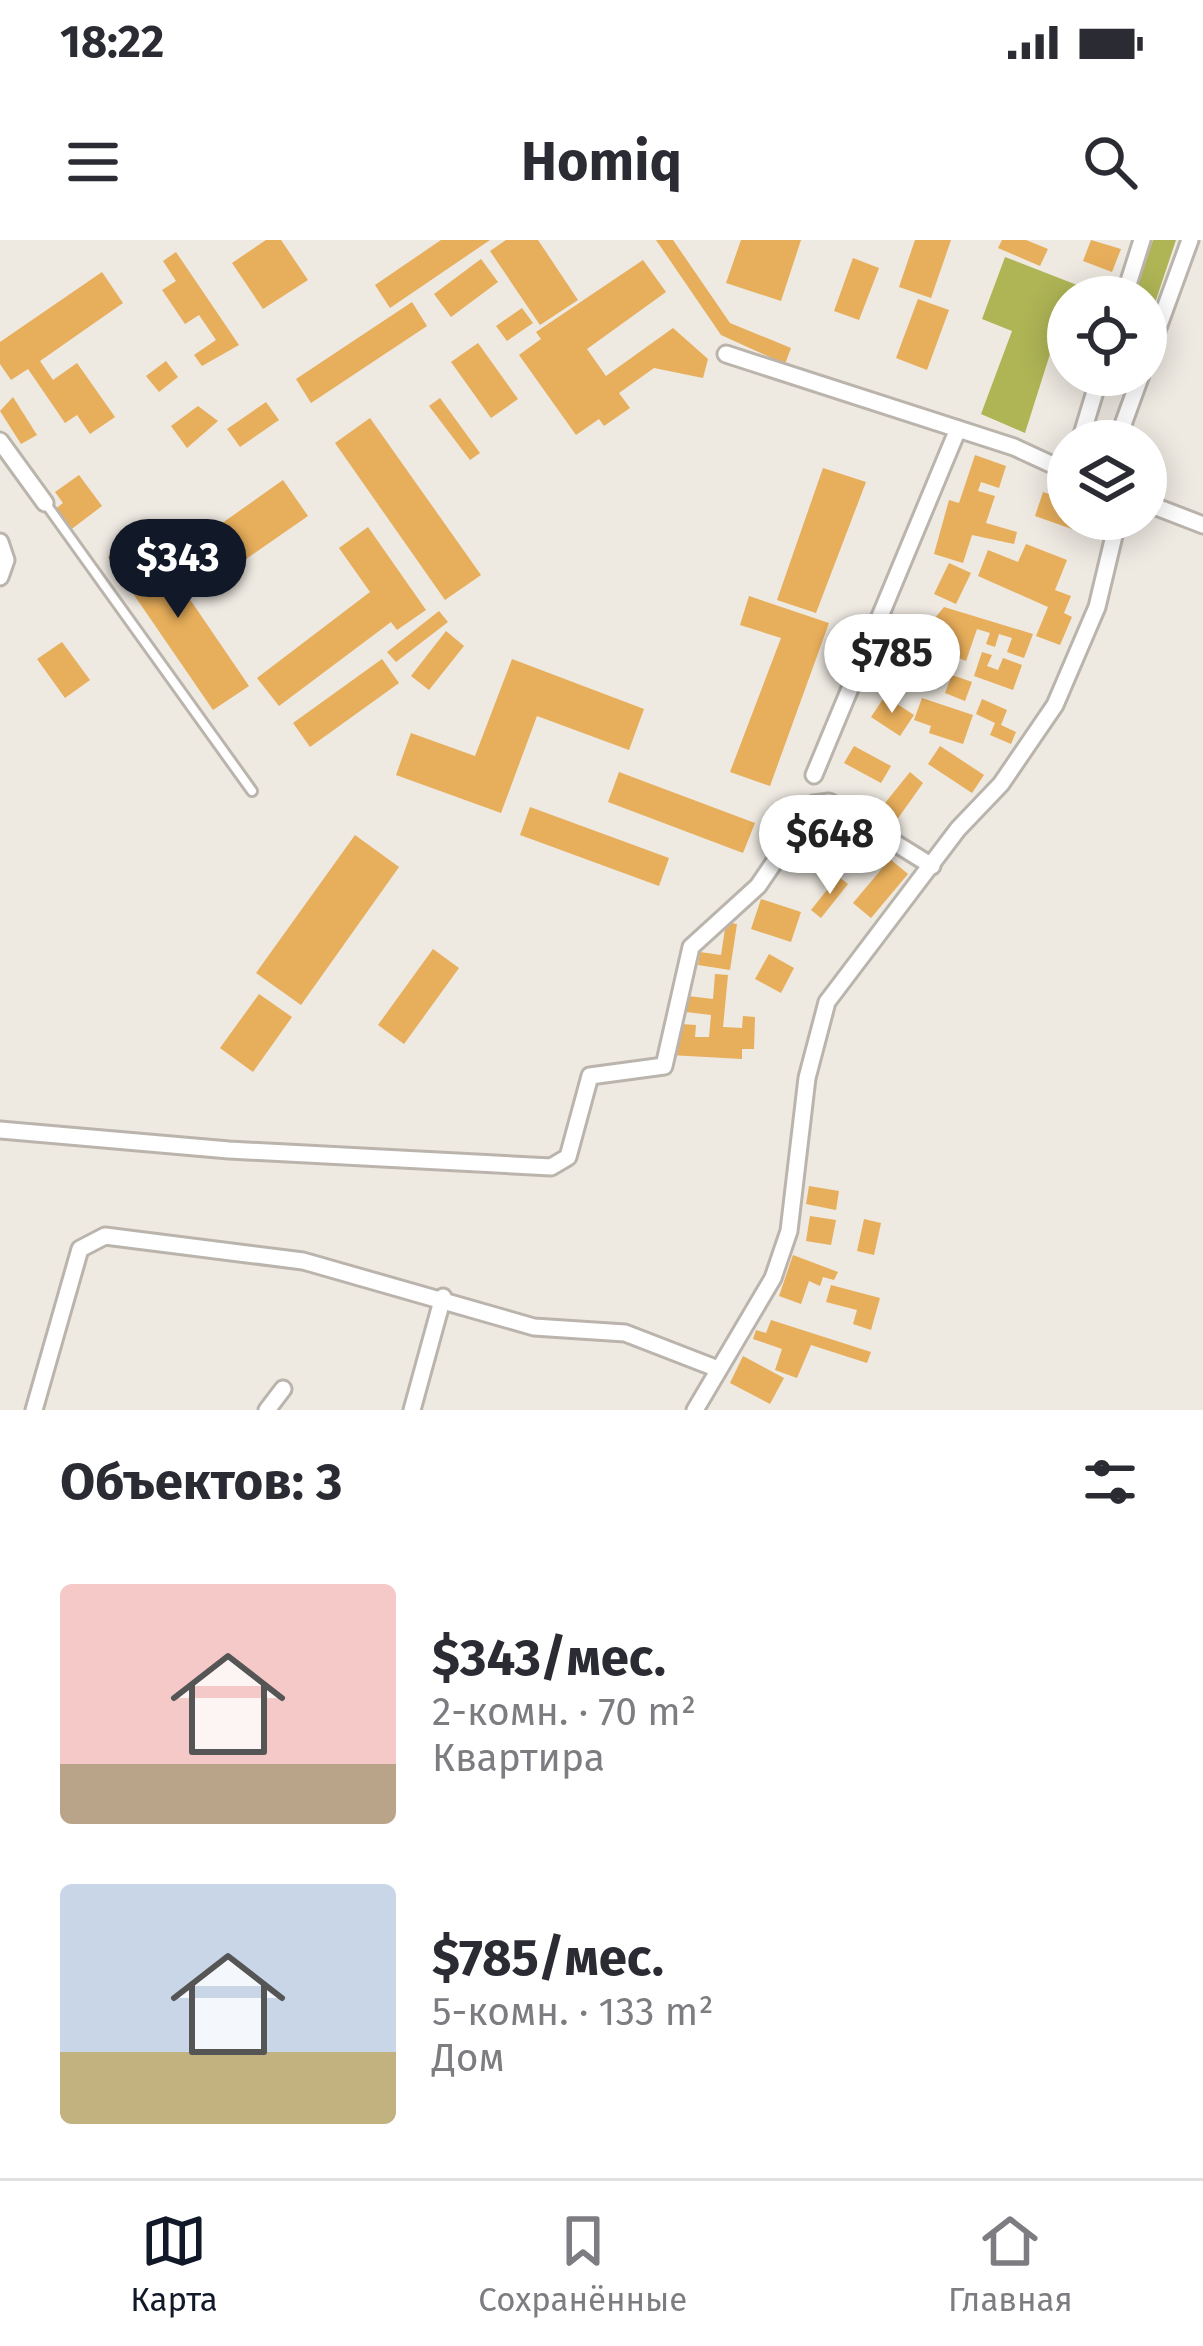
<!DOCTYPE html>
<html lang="ru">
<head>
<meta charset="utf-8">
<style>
	:root { --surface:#fff; --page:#f7f7f7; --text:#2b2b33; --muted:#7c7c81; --line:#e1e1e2; --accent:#111827 }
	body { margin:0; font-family:"Fira Sans",sans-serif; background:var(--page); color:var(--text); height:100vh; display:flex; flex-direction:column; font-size:45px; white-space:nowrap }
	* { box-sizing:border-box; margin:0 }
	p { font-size:39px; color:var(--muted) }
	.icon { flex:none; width:66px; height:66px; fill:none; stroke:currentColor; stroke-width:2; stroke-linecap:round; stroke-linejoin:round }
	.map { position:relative; height:1170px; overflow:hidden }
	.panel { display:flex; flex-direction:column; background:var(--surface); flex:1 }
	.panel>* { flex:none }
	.fabs { position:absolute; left:1047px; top:36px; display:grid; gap:24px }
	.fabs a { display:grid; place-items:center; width:120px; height:120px; border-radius:50%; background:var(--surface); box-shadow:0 6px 30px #0003; font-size:60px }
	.price { position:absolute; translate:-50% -102px; padding:0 27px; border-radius:42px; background:#fff; color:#222; font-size:39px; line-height:78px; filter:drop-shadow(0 3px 6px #0008) }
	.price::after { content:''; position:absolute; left:50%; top:72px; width:36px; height:27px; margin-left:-18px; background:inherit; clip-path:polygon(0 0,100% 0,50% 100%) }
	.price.current { background:var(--accent); color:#fff }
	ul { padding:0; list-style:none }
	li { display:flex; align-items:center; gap:36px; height:300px; padding:0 60px }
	li span { display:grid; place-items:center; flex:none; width:336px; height:240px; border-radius:12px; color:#555 }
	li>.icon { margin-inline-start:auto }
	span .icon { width:144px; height:144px; fill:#fffc; stroke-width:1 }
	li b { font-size:51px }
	h2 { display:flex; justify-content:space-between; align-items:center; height:144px; padding:0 60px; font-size:51px }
	.status { display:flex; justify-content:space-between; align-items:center; height:84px; padding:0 60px; background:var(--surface); direction:ltr }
	.status svg { height:33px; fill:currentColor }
	header { display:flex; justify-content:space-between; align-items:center; height:156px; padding:0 60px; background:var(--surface); font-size:54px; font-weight:700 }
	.menu { display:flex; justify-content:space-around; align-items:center; height:168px; border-top:3px solid var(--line); background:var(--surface); font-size:33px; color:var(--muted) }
	.menu a { display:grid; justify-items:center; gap:6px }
	.menu .current { color:var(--accent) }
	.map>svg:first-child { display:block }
	.forest { fill:#afb555 }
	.building { fill:#e7ae5b }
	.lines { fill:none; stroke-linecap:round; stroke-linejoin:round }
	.service-casing { stroke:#bab4ad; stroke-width:14 }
	.minor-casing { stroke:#bab4ad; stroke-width:21 }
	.service { stroke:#fff; stroke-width:8 }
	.minor { stroke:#fff; stroke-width:15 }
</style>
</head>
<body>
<div class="status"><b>18:22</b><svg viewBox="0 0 49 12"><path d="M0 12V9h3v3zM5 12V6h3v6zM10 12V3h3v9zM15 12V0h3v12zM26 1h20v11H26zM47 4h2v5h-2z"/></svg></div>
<header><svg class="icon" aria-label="menu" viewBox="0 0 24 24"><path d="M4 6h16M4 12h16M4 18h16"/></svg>Homiq<svg class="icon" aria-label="search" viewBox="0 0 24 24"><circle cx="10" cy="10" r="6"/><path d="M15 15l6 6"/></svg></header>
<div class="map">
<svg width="1203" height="1170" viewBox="0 0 1203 1170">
	<rect width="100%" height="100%" fill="#eee9e1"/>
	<!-- forest -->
	<g class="forest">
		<path d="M 1153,0 L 1176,0 L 1146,90 L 1146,57 L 1134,57 Z"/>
		<path d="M 1005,17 L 1077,45 L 1068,57 L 1025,193 L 981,174 L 1012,91 L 982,79 Z"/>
	</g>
	<!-- building -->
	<g class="building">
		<path d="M 266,0 L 281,0 L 308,40 L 263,69 L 232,23 Z"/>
		<path d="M 441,0 L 490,0 L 390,68 L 375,45 Z"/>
		<path d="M 506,0 L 538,0 L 578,60 L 540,85 L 490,11 Z"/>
		<path d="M 656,0 L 673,0 L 730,83 L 791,108 L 785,124 L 721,95 Z"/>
		<path d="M 741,0 L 801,0 L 781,61 L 726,43 Z"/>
		<path d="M 915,0 L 951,0 L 931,58 L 899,47 Z"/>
		<path d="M 1002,0 L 1026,0 L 1048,9 L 1040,26 L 998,8 Z"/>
		<path d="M 1091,0 L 1121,9 L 1112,32 L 1083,21 Z"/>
		<path d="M 176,12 L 239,105 L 202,126 L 194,115 L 216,100 L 199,75 L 185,84 L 162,50 L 176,41 L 163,21 Z"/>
		<path d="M 853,18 L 879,28 L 859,80 L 834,71 Z"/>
		<path d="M 481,19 L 498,42 L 451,77 L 434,54 Z"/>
		<path d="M 643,20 L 666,52 L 587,109 L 606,136 L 673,88 L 708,119 L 703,138 L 654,128 L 619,153 L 630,168 L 604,186 L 599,179 L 576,195 L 519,115 L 541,99 L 536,92 Z"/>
		<path d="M 102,32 L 123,63 L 40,121 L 53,140 L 77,123 L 115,177 L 90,194 L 77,175 L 65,183 L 28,129 L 11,140 L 0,124 L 0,102 Z"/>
		<path d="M 918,59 L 949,70 L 927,130 L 896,118 Z"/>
		<path d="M 412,62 L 427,86 L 311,163 L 296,139 Z"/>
		<path d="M 522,68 L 533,83 L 507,101 L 496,86 Z"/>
		<path d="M 478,103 L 518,159 L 491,178 L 451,122 Z"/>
		<path d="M 166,121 L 178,137 L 159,152 L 146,136 Z"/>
		<path d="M 13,157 L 37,195 L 21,204 L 0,171 Z"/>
		<path d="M 440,158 L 480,213 L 470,220 L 429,166 Z"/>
		<path d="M 266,162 L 279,180 L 240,207 L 227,189 Z"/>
		<path d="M 198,166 L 218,181 L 187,208 L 171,186 Z"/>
		<path d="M 370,178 L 481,335 L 445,360 L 335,203 Z"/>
		<path d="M 975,215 L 1006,226 L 999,248 L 981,242 L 978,251 L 995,256 L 986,283 L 1017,292 L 1014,304 L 972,295 L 963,323 L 934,314 L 949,260 L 959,263 Z"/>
		<path d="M 823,228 L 866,242 L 816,373 L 777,360 Z"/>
		<path d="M 79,235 L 102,266 L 69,291 L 54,270 L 63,263 L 55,252 Z"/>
		<path d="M 283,240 L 308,276 L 236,326 L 211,291 Z"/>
		<path d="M 1043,252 L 1068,260 L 1068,279 L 1095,279 L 1089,295 L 1035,276 Z"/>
		<path d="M 368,287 L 426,370 L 397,390 L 391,382 L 279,466 L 257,438 L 370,352 L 339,308 Z"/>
		<path d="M 144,292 L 249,446 L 213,470 L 108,317 Z"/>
		<path d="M 1026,304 L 1067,320 L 1055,350 L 1071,356 L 1064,373 L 1072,377 L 1060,405 L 1036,396 L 1048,367 L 978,336 L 988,310 L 1018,322 Z"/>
		<path d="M 949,323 L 971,333 L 956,364 L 934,354 Z"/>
		<path d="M 749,356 L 829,383 L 770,546 L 730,532 L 781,398 L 740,385 Z"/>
		<path d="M 944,367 L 1033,394 L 1024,418 L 1007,412 L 1012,398 L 999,394 L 995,407 L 986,404 L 990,393 L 977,389 L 966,421 L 954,416 L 942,445 L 913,432 L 905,452 L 887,444 L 900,413 L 912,418 L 918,402 L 943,412 L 950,390 L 934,379 Z"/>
		<path d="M 439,371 L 448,382 L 396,422 L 387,412 Z"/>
		<path d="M 446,391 L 464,406 L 429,450 L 411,436 Z"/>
		<path d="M 62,402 L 90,440 L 65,458 L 37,419 Z"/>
		<path d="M 982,412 L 992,415 L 987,426 L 998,430 L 1003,418 L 1022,425 L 1013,450 L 974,436 Z"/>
		<path d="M 382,419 L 399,443 L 310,507 L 293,483 Z"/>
		<path d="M 512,419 L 644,469 L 629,510 L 537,476 L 501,573 L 396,535 L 411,493 L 475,516 Z"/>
		<path d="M 952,435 L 972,442 L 965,461 L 945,453 Z"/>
		<path d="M 885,456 L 914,475 L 900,496 L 871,477 Z"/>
		<path d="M 922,458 L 973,475 L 963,504 L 929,493 L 931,486 L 914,480 Z"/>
		<path d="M 982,459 L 1007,470 L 1001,485 L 1016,492 L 1011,504 L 990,495 L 995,483 L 976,474 Z"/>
		<path d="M 854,506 L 891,526 L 881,543 L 844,523 Z"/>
		<path d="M 940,506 L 984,535 L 972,553 L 928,524 Z"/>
		<path d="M 619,532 L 755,583 L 743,613 L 608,562 Z"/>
		<path d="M 910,532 L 923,543 L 889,591 L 873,578 Z"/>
		<path d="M 530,567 L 669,618 L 659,646 L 520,595 Z"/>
		<path d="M 818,572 L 868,602 L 852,629 L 801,599 Z"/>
		<path d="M 355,595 L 399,627 L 301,765 L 256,733 Z"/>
		<path d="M 890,619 L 908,634 L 871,678 L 853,663 Z"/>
		<path d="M 838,636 L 848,644 L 821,678 L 811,670 Z"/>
		<path d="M 761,659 L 801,672 L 791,702 L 751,689 Z"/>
		<path d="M 726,682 L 737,684 L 730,730 L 698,725 L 700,712 L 721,715 Z"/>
		<path d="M 433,709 L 459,728 L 404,804 L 378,785 Z"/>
		<path d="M 769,714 L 794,728 L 781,753 L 755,739 Z"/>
		<path d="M 715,734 L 728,735 L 723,787 L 742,788 L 743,776 L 755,777 L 754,809 L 742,809 L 742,819 L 670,815 L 671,796 L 680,796 L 681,784 L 696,785 L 695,797 L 709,797 L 711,775 L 686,772 L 688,756 L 713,759 Z"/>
		<path d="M 259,754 L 292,777 L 253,832 L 220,808 Z"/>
		<path d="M 809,946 L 839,951 L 836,970 L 806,964 Z"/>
		<path d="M 810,976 L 836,980 L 831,1005 L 806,1001 Z"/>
		<path d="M 864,979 L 881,983 L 874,1015 L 857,1011 Z"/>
		<path d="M 793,1015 L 838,1032 L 834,1040 L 823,1037 L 820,1046 L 809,1041 L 801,1064 L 779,1056 Z"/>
		<path d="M 831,1045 L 880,1058 L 871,1090 L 853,1084 L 857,1070 L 826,1062 Z"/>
		<path d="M 771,1080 L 871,1112 L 867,1123 L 811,1105 L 797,1138 L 775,1130 L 782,1109 L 753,1099 L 756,1090 L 766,1093 Z"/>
		<path d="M 743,1116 L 784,1138 L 770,1164 L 730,1143 Z"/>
	</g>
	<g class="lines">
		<!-- service casing -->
		<g class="service-casing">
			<path id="service" d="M 46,264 L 252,551"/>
		</g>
		<!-- minor casing -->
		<g class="minor-casing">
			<g id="minor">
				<path d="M 1124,57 L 1142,0"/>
				<path d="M 726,114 L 1014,207 L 1068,232"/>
				<path d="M 1146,121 L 1190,0"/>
				<path d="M 0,201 L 45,263"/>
				<path d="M 1080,201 L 1100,135"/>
				<path d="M 1117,201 L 1141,135"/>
				<path d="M 1146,263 L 1203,285"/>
				<path d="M 0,302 L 6,320 L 0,337"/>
				<path d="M 814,535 L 958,189"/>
				<path d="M 0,890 L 229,910 L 551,927 L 568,917 L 590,836 L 664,826 L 691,707 L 758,646 L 814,564 L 829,562 L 932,626"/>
				<path d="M 34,1170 L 80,1009 L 105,996 L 303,1021 L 534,1087 L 625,1093 L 718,1129"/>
				<path d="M 267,1170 L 283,1149"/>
				<path d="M 412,1170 L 443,1057"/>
				<path d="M 695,1170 L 773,1038 L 789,991 L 807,838 L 827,762 L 958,589 L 1001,544 L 1055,465 L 1097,367 L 1118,279"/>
			</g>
		</g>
		<!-- service -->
		<use href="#service" class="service"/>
		<!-- minor -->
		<use href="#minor" class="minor"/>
	</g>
</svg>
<div class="fabs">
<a><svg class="icon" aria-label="locate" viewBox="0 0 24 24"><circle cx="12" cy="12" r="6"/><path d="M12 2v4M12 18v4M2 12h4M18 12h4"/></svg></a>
<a><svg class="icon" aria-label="layers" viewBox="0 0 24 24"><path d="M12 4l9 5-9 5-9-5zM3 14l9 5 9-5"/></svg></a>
</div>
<b class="price current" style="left:178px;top:381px">$343</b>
<b class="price" style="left:892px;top:476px">$785</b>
<b class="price" style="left:830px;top:657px">$648</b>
</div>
<section class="panel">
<h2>Объектов: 3<svg class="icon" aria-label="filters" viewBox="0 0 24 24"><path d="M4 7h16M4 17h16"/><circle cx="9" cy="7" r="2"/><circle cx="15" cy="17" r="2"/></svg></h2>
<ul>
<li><span style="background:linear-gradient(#f6c9c9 75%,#b9a48a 0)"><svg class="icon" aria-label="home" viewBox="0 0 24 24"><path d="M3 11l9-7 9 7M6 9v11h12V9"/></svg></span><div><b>$343/мес.</b><p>2-комн. · 70 m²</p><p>Квартира</p></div></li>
<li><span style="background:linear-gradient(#c9d6e8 70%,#c2b280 0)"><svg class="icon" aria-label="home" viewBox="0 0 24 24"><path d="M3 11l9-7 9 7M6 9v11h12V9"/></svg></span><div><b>$785/мес.</b><p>5-комн. · 133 m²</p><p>Дом</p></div></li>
</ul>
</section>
<nav class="menu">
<a class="current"><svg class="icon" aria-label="map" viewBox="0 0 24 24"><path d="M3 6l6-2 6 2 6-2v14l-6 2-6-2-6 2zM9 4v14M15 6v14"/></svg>Карта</a>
<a><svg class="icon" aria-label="saved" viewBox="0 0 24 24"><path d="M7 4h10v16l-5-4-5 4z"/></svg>Сохранённые</a>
<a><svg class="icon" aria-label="home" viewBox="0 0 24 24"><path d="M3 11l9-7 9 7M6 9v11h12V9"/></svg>Главная</a>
</nav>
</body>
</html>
